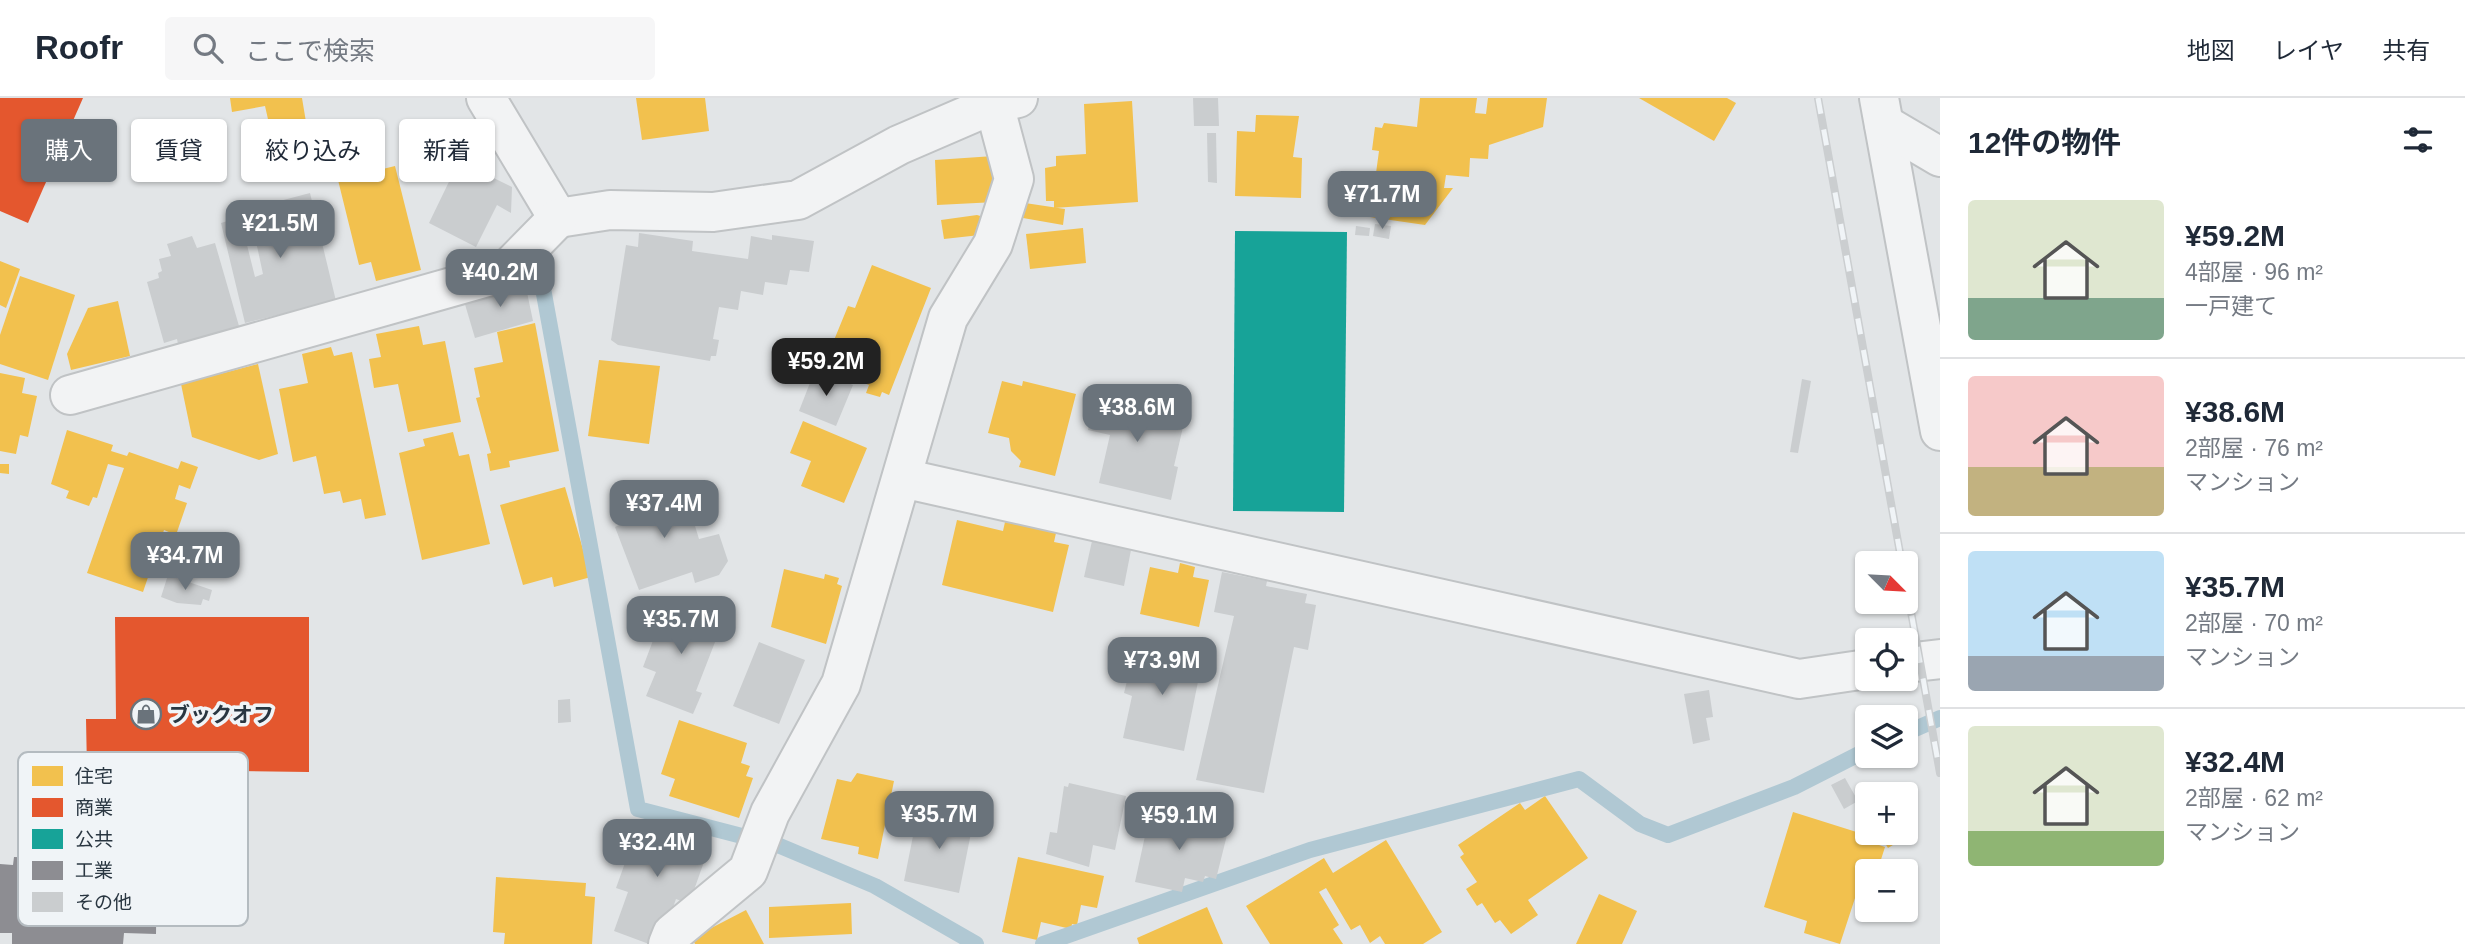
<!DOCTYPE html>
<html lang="ja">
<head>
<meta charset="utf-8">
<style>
	:root { --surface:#fff; --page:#f6f6f7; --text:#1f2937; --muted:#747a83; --line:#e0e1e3; --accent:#6a737b }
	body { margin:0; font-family:Arial,"Noto Sans JP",sans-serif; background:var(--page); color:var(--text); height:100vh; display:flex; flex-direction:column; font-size:26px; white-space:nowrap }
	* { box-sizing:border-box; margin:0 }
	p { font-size:23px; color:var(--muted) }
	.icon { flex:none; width:38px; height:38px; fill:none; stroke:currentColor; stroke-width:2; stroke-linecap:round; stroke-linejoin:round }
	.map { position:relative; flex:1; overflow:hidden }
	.side { display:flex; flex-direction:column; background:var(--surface); width:525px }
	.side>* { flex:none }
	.guide { position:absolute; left:21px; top:21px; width:665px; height:63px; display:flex; gap:14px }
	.needle { width:46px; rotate:114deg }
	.buttons { position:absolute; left:1855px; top:453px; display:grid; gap:14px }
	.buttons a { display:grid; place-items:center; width:63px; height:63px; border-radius:7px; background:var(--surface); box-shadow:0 2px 5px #0004; font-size:35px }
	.price { position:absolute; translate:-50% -60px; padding:0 16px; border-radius:14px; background:var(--accent); color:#fff; font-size:23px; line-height:46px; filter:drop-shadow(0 2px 4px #0008) }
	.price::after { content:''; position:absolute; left:50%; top:42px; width:21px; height:16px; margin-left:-10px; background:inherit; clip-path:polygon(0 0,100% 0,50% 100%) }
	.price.current { background:#222; color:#fff }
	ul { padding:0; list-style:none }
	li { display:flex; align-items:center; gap:21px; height:175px; padding:0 28px }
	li+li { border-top:2px solid var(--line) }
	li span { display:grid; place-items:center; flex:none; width:196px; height:140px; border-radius:7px; color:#555 }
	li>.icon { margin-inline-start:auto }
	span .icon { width:84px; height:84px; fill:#fffc; stroke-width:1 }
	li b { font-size:30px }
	h2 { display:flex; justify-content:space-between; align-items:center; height:84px; padding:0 28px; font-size:30px }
	.pill { padding:0 24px; border-radius:7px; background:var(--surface); box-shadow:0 2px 5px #0004; font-size:24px; line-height:63px }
	.pill.current { background:var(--accent); color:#fff }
	header { display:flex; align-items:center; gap:42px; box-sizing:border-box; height:98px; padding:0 35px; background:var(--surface); border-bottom:2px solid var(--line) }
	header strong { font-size:33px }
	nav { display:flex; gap:38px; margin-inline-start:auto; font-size:24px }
	.search { width:490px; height:63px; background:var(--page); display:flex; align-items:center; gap:18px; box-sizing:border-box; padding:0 24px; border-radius:7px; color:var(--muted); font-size:26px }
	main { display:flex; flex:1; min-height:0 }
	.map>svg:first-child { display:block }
	.homes { fill:#f2c14e }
	.shops { fill:#e4572e }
	.public { fill:#17a398 }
	.industry { fill:#8d8d92 }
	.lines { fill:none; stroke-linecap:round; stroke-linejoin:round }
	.stream { stroke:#b0c8d3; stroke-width:16 }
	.building { fill:#cacdcf }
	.minor-casing { stroke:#c0c3c5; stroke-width:42 }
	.minor { stroke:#f2f3f4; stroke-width:38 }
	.rail-casing { stroke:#cbced0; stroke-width:8 }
	.rail { stroke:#f0f4f7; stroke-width:5; stroke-dasharray:16; stroke-linecap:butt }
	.labels { text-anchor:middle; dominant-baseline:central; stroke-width:7; stroke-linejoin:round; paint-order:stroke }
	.poi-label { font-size:21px; font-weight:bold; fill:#293641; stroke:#f0f4f7; text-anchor:start }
	.key { fill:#f0f4f7; stroke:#b4bbc0; stroke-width:2 }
	.key-label { font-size:19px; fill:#293641 }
</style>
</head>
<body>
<header>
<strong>Roofr</strong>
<div class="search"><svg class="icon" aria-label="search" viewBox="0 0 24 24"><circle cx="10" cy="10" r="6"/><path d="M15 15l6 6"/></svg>ここで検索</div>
<nav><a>地図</a><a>レイヤ</a><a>共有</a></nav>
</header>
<main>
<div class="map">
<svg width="1940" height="846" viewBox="0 0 1940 846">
	<rect width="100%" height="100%" fill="#e2e5e7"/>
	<!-- homes -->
	<g class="homes">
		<path d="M 230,0 L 302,0 L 306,24 L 270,30 L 265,8 L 232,14 Z"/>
		<path d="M 636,0 L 705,0 L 709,33 L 642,42 Z"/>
		<path d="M 1420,0 L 1477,0 L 1475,15 L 1486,16 L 1488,0 L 1547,0 L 1543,29 L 1489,47 L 1488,61 L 1470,60 L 1469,79 L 1446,77 L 1444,90 L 1453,90 L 1425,127 L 1370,119 L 1379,53 L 1372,52 L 1375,29 L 1382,30 L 1384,25 L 1417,29 Z"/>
		<path d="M 1639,0 L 1727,0 L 1736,5 L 1714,43 Z"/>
		<path d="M 1132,3 L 1138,104 L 1054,110 L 1054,103 L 1046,103 L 1045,70 L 1056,68 L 1056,58 L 1086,56 L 1084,6 Z"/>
		<path d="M 1256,17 L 1299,18 L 1293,59 L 1302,60 L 1301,100 L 1235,98 L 1237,33 L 1255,34 Z"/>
		<path d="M 994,58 L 996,104 L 937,107 L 935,62 Z"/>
		<path d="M 395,68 L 421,172 L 376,183 L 371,164 L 359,167 L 338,82 Z"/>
		<path d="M 1025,105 L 1065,111 L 1063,127 L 1023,120 Z"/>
		<path d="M 977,117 L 987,120 L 980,137 L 944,141 L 941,122 Z"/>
		<path d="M 1083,130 L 1086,165 L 1030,171 L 1026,136 Z"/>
		<path d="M 0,163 L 20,171 L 6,210 L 0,207 Z"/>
		<path d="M 872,167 L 931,190 L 889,297 L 882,294 L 880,299 L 866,295 L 869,287 L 823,269 L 848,208 L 855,210 Z"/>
		<path d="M 20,178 L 75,197 L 48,282 L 0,266 L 0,237 Z"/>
		<path d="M 118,203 L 130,258 L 71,272 L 67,256 L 88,210 Z"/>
		<path d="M 535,225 L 559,353 L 509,363 L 510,369 L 490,373 L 487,356 L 491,355 L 476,300 L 480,299 L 474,270 L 503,264 L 497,234 Z"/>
		<path d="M 419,228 L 423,247 L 445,243 L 461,324 L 408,334 L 398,286 L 374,290 L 369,261 L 381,259 L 376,236 Z"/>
		<path d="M 331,249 L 334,258 L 352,254 L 386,417 L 365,421 L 361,401 L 343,405 L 340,393 L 324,396 L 316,358 L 293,364 L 279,291 L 308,285 L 302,256 Z"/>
		<path d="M 599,262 L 660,268 L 649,346 L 588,338 Z"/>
		<path d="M 258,266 L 278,356 L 259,362 L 192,339 L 181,286 Z"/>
		<path d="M 0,275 L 25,280 L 22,295 L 37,298 L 28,339 L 20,337 L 16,356 L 0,353 Z"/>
		<path d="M 1002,283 L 1022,288 L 1023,283 L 1076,296 L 1055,378 L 1019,369 L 1021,363 L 1011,353 L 1009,340 L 988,335 Z"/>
		<path d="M 803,323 L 867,350 L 844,405 L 801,388 L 811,363 L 790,355 Z"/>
		<path d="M 67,332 L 113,347 L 111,353 L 127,358 L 129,354 L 178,371 L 181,363 L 198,369 L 190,391 L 179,387 L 175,401 L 187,405 L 176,437 L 164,432 L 143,494 L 87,475 L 124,370 L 108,366 L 97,400 L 93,399 L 89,408 L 66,400 L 69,393 L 51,386 Z"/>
		<path d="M 453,334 L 459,358 L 469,356 L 490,446 L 422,462 L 399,355 L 425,348 L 423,341 Z"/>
		<path d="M 0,366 L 9,366 L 9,376 L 0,375 Z"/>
		<path d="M 565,389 L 591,479 L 554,489 L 552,479 L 523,487 L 500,407 Z"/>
		<path d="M 957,422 L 1003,433 L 1005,424 L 1056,435 L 1054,444 L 1069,447 L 1053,514 L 942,487 Z"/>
		<path d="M 1180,465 L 1195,469 L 1193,479 L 1209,482 L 1199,529 L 1140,516 L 1150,469 L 1178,475 Z"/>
		<path d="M 784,471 L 824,481 L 825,476 L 839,480 L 837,486 L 842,488 L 826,546 L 771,529 Z"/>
		<path d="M 679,622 L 747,645 L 741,665 L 750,668 L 746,678 L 753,680 L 739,720 L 669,698 L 675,681 L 661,676 Z"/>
		<path d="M 857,675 L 894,683 L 878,761 L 858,756 L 859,749 L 821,741 L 837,681 L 851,684 Z"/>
		<path d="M 1545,698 L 1588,760 L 1528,802 L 1538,817 L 1511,836 L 1500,822 L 1495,825 L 1482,805 L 1477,808 L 1466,791 L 1477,784 L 1460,759 L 1464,756 L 1458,747 L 1520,705 L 1525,712 Z"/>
		<path d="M 1793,714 L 1866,737 L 1864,742 L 1885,749 L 1877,774 L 1867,774 L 1867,797 L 1857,794 L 1840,846 L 1804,835 L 1807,823 L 1764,809 Z"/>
		<path d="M 1879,735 L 1907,735 L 1909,737 L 1888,750 Z"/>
		<path d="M 1386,742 L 1442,834 L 1423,846 L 1385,846 L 1380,838 L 1370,845 L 1360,827 L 1351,832 L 1326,790 L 1319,794 L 1339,827 L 1333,831 L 1343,846 L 1270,846 L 1246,808 L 1324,760 L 1333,775 Z"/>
		<path d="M 1018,759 L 1104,778 L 1097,810 L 1081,807 L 1077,827 L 1072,826 L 1071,831 L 1041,824 L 1037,842 L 1002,834 Z"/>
		<path d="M 496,779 L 586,785 L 585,798 L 595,799 L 592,846 L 504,846 L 505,835 L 493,834 Z"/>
		<path d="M 1599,796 L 1637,813 L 1622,846 L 1576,846 Z"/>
		<path d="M 851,805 L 852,836 L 769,840 L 769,809 Z"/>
		<path d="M 1207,809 L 1223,846 L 1139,846 L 1137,840 Z"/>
		<path d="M 746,812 L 764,846 L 695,846 L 692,840 Z"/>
	</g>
	<!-- shops -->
	<g class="shops">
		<path d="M 0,0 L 83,0 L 28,125 L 0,113 Z"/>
		<path d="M 115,519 L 309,519 L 309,674 L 87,671 L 86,621 L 116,621 Z"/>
	</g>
	<!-- public -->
	<path class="public" d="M 1235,133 L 1347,134 L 1344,414 L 1233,413 Z"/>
	<!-- industry -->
	<path class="industry" d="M 14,759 L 157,763 L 156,836 L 124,835 L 123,846 L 12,846 L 12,835 L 0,835 L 0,766 L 13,767 Z"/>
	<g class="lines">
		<!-- stream -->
		<g class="stream">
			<path d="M 538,163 L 638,711 L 780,748 L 875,788 L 976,846"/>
			<path d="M 1906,635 L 1940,620"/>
			<path d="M 1043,846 L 1310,752 L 1579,681 L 1640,726 L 1668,737 L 1794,689 L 1867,652"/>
		</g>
	</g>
	<!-- building -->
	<g class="building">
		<path d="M 1193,0 L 1218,0 L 1219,28 L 1194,28 Z"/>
		<path d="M 1207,35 L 1216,35 L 1217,85 L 1208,84 Z"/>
		<path d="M 459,63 L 512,89 L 511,115 L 497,107 L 476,149 L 429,125 Z"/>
		<path d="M 310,95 L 336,203 L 245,225 L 221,125 L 234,121 L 237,132 L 243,131 L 255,179 L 263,176 L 249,111 Z"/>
		<path d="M 1375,126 L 1391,128 L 1389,141 L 1373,138 Z"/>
		<path d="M 1356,128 L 1370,130 L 1369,138 L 1355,137 Z"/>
		<path d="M 639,135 L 693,143 L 692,153 L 748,161 L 751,138 L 772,142 L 772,137 L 814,143 L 809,174 L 790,172 L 787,187 L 765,184 L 763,197 L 741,193 L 738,212 L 719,209 L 713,241 L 719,242 L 716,258 L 711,258 L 710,263 L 618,247 L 611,242 L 626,147 L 638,149 Z"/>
		<path d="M 192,138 L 197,150 L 215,145 L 239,228 L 178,246 L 177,241 L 164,245 L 147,184 L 159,180 L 158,175 L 162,173 L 159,161 L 171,158 L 167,146 Z"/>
		<path d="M 524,180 L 533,223 L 475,240 L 464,203 Z"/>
		<path d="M 815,272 L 853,287 L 836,328 L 799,313 Z"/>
		<path d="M 1802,281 L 1811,283 L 1798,355 L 1790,354 Z"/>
		<path d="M 1097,292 L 1174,310 L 1169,326 L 1183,329 L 1174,368 L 1178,369 L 1171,402 L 1099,385 L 1110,337 L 1088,332 Z"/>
		<path d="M 669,384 L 681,421 L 692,418 L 699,441 L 719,436 L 728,463 L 719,477 L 695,485 L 692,474 L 639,492 L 615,429 L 619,427 L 611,403 Z"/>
		<path d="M 1092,443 L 1131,452 L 1124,488 L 1084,479 Z"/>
		<path d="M 1222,474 L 1267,483 L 1266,488 L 1307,496 L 1305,505 L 1316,507 L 1308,552 L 1294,549 L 1264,695 L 1196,682 L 1234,518 L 1214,514 Z"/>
		<path d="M 168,477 L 212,492 L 209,503 L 203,501 L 201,507 L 177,505 L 161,499 Z"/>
		<path d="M 684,506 L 724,521 L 696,593 L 702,595 L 693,616 L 646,598 L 656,574 L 643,569 L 666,508 L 680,513 Z"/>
		<path d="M 759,544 L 805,562 L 779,626 L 733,608 Z"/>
		<path d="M 1143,546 L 1203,559 L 1184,653 L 1123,640 L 1132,598 L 1124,595 L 1129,575 L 1137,577 Z"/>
		<path d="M 1709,592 L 1713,619 L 1706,620 L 1710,642 L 1693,646 L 1684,596 Z"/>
		<path d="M 570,601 L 571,624 L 558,625 L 558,602 Z"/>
		<path d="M 1845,680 L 1858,703 L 1844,711 L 1831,687 Z"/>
		<path d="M 1069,685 L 1126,698 L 1115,752 L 1093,747 L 1089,769 L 1046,756 L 1050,734 L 1057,735 L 1064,688 L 1068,689 Z"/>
		<path d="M 1155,712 L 1177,718 L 1176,721 L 1228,733 L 1216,781 L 1205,778 L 1203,784 L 1185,780 L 1182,794 L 1135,784 L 1150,715 L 1154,716 Z"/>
		<path d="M 918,713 L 944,719 L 945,714 L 974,720 L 959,795 L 904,783 Z"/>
		<path d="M 640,723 L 710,747 L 689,806 L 676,801 L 664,835 L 653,831 L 649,846 L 614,833 L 628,794 L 616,790 Z"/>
	</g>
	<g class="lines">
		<!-- minor casing -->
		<g class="minor-casing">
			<g id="minor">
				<path d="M 486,0 L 558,120 L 610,112 L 713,114 L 798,102 L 899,47 L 994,6 L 1018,0"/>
				<path d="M 1879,0 L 1940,333"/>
				<path d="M 1884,26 L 1940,59"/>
				<path d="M 70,297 L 505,174 L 558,120"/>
				<path d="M 902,380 L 1799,581 L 1867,571"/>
				<path d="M 1906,565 L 1940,561"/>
				<path d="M 668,846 L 672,836 L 748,773 L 770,715 L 841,586 L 948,220 L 993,146 L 1014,81 L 994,6"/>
			</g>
		</g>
		<!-- minor -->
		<use href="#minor" class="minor"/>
		<!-- rail casing -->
		<g class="rail-casing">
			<g id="rail">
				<path d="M 1818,0 L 1902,466"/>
				<path d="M 1906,486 L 1940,675"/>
			</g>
		</g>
		<!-- rail -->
		<use href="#rail" class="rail"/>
	</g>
	<!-- icons -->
	<defs>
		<g id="shop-ring" transform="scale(1.575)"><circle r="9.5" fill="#f0f4f7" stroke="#6a737b" stroke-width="1.5"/><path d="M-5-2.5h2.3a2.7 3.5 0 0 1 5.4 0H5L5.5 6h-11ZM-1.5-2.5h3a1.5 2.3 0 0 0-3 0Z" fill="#6a737b"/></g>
	</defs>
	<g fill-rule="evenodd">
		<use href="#shop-ring" x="146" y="616"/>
	</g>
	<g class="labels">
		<!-- poi labels -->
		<g class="poi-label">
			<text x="169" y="616">ブックオフ</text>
		</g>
	</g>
	<!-- legend -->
	<rect x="18" y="654" width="230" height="174" rx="10" class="key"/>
	<rect x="32" y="668" width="31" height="20" fill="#f2c14e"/>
	<rect x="32" y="700" width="31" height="19" fill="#e4572e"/>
	<rect x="32" y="731" width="31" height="20" fill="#17a398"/>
	<rect x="32" y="763" width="31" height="19" fill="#8d8d92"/>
	<rect x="32" y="794" width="31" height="20" fill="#cacdcf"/>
	<g class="key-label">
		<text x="75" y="685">住宅</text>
		<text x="75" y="716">商業</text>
		<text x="75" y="748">公共</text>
		<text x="75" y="779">工業</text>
		<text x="75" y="811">その他</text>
	</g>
</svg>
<div class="buttons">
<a><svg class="needle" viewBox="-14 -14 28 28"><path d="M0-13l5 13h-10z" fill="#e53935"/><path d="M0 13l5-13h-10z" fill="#747a83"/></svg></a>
<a><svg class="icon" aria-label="locate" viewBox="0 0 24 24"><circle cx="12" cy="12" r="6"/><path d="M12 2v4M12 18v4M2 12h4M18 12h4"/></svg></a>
<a><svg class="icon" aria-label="layers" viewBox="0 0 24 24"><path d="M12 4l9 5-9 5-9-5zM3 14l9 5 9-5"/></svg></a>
<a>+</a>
<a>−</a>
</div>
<b class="price" style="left:1382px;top:133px">¥71.7M</b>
<b class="price" style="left:280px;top:162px">¥21.5M</b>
<b class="price" style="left:500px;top:211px">¥40.2M</b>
<b class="price current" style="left:826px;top:300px">¥59.2M</b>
<b class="price" style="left:1137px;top:346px">¥38.6M</b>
<b class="price" style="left:664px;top:442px">¥37.4M</b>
<b class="price" style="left:185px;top:494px">¥34.7M</b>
<b class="price" style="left:681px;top:558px">¥35.7M</b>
<b class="price" style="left:1162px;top:599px">¥73.9M</b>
<b class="price" style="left:939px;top:753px">¥35.7M</b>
<b class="price" style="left:1179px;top:754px">¥59.1M</b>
<b class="price" style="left:657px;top:781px">¥32.4M</b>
<div class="guide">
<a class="pill current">購入</a>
<a class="pill">賃貸</a>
<a class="pill">絞り込み</a>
<a class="pill">新着</a>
</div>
</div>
<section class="side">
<h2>12件の物件<svg class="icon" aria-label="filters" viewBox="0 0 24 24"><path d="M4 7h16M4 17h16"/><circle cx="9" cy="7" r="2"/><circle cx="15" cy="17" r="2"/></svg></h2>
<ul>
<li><span style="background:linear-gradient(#dfe7d0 70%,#7fa58c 0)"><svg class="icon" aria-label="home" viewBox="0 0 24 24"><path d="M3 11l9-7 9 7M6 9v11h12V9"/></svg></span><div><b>¥59.2M</b><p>4部屋 · 96 m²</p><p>一戸建て</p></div></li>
<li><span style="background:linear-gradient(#f6c9c9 65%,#c2b280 0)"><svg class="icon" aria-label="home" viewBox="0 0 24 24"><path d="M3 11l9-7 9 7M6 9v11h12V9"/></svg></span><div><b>¥38.6M</b><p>2部屋 · 76 m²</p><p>マンション</p></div></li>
<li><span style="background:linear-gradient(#bfe0f5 75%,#9aa5b1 0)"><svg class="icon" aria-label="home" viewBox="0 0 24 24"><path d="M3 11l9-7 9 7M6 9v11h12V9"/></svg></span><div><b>¥35.7M</b><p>2部屋 · 70 m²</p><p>マンション</p></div></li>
<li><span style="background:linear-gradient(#dfe7d0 75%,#8fb573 0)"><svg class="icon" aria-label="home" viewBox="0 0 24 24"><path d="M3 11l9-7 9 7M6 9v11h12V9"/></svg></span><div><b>¥32.4M</b><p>2部屋 · 62 m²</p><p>マンション</p></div></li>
</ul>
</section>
</main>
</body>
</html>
